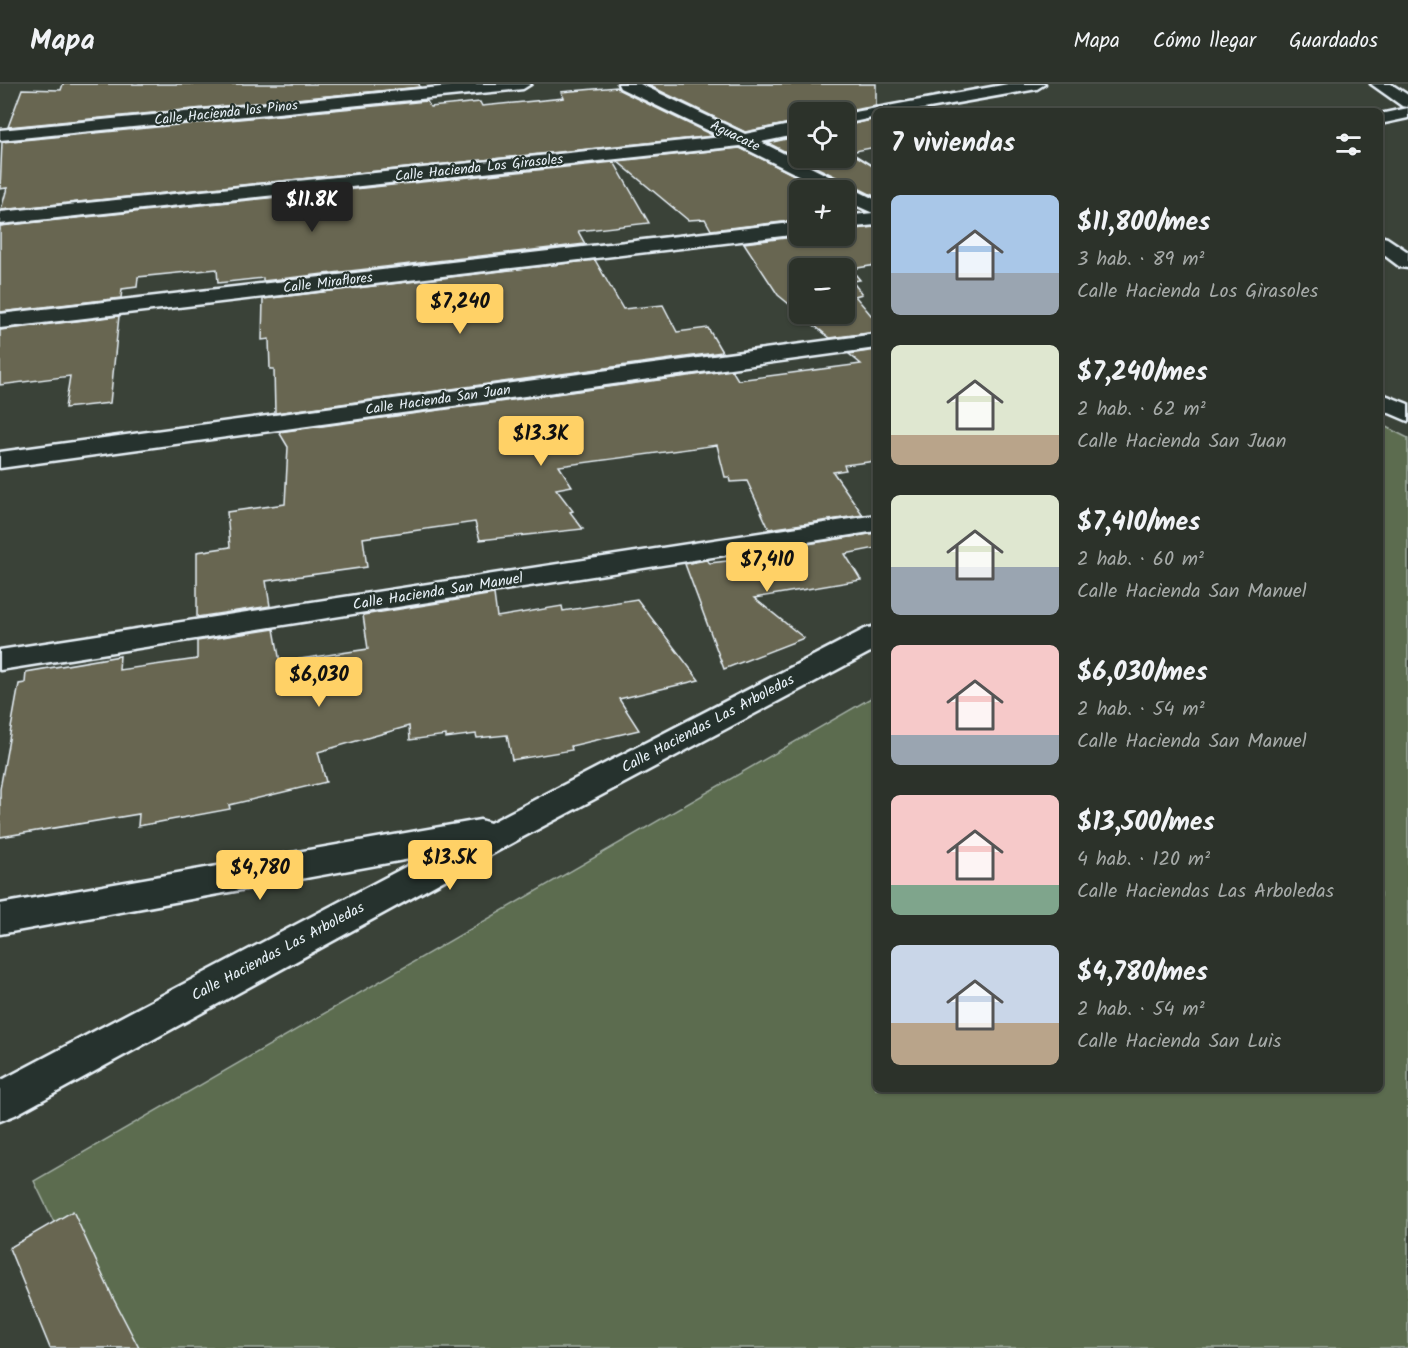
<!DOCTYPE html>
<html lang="es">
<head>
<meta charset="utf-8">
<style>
	:root { --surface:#2c322a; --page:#343a32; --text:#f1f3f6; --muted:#a6aaa8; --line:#484d47; --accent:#ffd166 }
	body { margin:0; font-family:Kalam,sans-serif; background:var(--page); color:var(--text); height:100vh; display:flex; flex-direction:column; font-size:22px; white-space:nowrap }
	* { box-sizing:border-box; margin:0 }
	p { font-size:20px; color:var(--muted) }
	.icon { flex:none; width:33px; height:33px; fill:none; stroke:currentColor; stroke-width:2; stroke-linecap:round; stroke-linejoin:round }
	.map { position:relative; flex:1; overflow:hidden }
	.drawer { position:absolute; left:873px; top:24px; width:510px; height:984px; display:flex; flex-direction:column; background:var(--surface); border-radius:9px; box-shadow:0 2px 4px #0004,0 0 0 2px var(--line) }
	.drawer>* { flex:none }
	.fabs { position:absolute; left:789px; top:18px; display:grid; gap:12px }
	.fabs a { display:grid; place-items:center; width:66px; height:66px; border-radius:9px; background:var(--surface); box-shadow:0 2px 4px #0004,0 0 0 2px var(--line); font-size:30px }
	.price { position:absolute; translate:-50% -51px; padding:0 14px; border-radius:6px; background:var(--accent); color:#111; font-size:20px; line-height:39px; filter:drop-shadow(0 2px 3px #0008) }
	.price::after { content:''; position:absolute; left:50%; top:36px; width:18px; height:14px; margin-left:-9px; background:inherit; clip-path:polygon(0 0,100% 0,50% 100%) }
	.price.selected { background:#222; color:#fff }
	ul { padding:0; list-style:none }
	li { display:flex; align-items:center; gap:18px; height:150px; padding:0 18px }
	li span { display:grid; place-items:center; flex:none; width:168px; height:120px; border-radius:9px; color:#555 }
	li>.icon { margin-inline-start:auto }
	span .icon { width:72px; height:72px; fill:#fffc; stroke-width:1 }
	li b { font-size:26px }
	h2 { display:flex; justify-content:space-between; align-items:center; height:72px; padding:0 18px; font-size:26px }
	header { display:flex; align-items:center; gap:36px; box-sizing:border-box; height:84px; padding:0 30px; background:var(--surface); border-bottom:2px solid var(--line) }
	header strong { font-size:28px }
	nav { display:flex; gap:33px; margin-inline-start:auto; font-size:21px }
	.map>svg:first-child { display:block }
	.green { fill:#5c6c4f; stroke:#a2aea4; stroke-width:1.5 }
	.building { fill:#676651; stroke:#e8f1f8; stroke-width:1.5 }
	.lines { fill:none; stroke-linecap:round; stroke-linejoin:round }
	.street-casing { stroke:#e8f1f8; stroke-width:5 }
	.secondary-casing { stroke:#e8f1f8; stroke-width:5 }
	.street { fill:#26332d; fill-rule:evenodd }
	.secondary { fill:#26332d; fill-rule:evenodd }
	.labels { text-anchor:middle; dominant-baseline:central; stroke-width:4.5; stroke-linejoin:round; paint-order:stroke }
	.far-street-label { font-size:14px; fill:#e8f1f8; stroke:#26332d }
	.street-label { font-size:15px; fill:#e8f1f8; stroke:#26332d }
</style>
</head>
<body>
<header>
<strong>Mapa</strong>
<nav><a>Mapa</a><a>Cómo llegar</a><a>Guardados</a></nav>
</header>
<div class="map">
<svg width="1408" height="1264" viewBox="0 0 1408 1264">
	<rect width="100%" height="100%" fill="#3a4238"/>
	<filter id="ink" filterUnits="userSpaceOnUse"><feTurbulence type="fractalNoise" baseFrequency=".0167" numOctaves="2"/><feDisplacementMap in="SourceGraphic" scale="12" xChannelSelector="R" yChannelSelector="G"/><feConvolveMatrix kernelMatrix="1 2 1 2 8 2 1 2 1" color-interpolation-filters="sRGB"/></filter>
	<g filter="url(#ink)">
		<!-- green -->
		<path class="green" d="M 1380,340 L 1408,354 L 1408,1264 L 115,1264 L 34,1097 L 876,611 L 876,1005 L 1380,1005 Z"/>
		<!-- building -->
		<g class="building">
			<path d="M 63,0 L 419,0 L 420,3 L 8,43 L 22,5 L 61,6 Z"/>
			<path d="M 646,0 L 876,0 L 876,22 L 842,28 L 800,28 L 800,37 L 745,48 Z"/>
			<path d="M 617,3 L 619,6 L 714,52 L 1,126 L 7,104 L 0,105 L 2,58 L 427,17 L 430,23 L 480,18 L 482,22 L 564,14 L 561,8 Z"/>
			<path d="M 876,35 L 876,63 L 850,68 L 876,84 L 876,113 L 768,59 L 800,52 L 800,74 L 844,74 L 844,42 Z"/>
			<path d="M 740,64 L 824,106 L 800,106 L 800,136 L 711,146 L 705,135 L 688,136 L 617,77 Z"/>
			<path d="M 614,78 L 649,139 L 578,147 L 585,160 L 263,197 L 263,194 L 218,199 L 217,185 L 138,193 L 137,203 L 122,205 L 121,214 L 0,228 L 0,142 Z"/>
			<path d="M 876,143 L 876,181 L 851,185 L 860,196 L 852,197 L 862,210 L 855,212 L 876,237 L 876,248 L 830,254 L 800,230 L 844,230 L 844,184 L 800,184 L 800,229 L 778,211 L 744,159 L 802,152 L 844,152 L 844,146 Z"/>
			<path d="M 595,176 L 623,225 L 663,221 L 677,248 L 708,244 L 722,268 L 275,329 L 274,285 L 270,285 L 269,255 L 262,256 L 263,215 Z"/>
			<path d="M 119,232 L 110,319 L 65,324 L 70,292 L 0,301 L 0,246 Z"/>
			<path d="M 876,266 L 876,377 L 844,381 L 846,386 L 833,388 L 863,431 L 769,445 L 747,397 L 730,398 L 729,393 L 725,393 L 717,361 L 559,382 L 572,402 L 556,405 L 573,427 L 570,428 L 583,445 L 480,456 L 475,438 L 363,454 L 367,483 L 266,497 L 270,522 L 197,533 L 197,468 L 230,463 L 227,428 L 285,420 L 288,363 L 279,348 L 732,286 L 738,296 L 861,280 L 849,270 Z"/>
			<path d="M 875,449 L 876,464 L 845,470 L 861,496 L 754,514 L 804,554 L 724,585 L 685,480 L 706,476 L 710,479 L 780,471 L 777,465 Z"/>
			<path d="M 494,510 L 497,533 L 562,522 L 563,527 L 637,515 L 699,596 L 619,615 L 639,646 L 571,662 L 572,666 L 512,676 L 507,651 L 477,654 L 476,650 L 446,654 L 446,651 L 410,656 L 409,642 L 318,668 L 326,698 L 229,721 L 230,725 L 138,742 L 139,730 L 0,753 L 0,705 L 19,600 L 25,599 L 26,588 L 120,572 L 119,586 L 197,575 L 197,557 L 274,545 L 280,578 L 368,565 L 363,531 Z"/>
			<path d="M 73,1127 L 114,1216 L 139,1264 L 50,1264 L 9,1164 Z"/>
		</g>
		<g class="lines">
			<!-- street casing -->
			<g class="street-casing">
				<g id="street">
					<path d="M 471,0 L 531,0 L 523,5 L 0,56 L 0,46 Z"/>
					<path d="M 618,0 L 640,0 L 745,50 L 800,39 L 800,50 L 761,58 L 876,116 L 876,141 L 844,144 L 844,132 L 873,129 L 844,116 L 844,106 L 828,106 L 740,62 L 0,140 L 0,128 L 722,53 L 620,4 Z"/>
					<path d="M 1008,0 L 1045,0 L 1037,5 L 912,27 L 876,27 L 876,33 L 844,40 L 844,30 Z"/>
					<path d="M 1408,24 L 1408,34 L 1380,40 L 1380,30 Z"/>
					<path d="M 800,138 L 800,150 L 0,244 L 0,230 Z"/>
					<path d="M 1380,152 L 1387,154 L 1408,168 L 1408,184 L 1400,183 L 1380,168 Z"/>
					<path d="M 876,250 L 876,264 L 0,384 L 0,368 Z"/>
					<path d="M 1380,309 L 1408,320 L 1408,337 L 1380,325 Z"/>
					<path d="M 876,431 L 876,447 L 0,586 L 0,566 Z"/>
					<path d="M 876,542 L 876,565 L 523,753 L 15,1031 L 0,1037 L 0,997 L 426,772 L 0,850 L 0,820 L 480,736 L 490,739 L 865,545 Z"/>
				</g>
			</g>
			<!-- secondary casing -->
			<g class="secondary-casing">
				<path id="secondary" d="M 1371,0 L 1391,0 L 1408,11 L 1408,23 L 1402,22 Z"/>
			</g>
			<!-- street -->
			<use href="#street" class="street"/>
			<!-- secondary -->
			<use href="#secondary" class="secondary"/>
		</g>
	</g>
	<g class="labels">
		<!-- far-street labels -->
		<g class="far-street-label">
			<text transform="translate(226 29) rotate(-6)">Calle Hacienda los Pinos</text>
			<text transform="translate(735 52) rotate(26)">Aguacate</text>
			<text transform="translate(479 84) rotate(-6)">Calle Hacienda Los Girasoles</text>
			<text transform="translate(328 199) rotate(-7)">Calle Miraflores</text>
			<text transform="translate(438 316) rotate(-8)">Calle Hacienda San Juan</text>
		</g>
		<!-- street labels -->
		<g class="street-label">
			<text transform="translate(438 508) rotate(-9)">Calle Hacienda San Manuel</text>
			<text transform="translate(708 640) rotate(-28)">Calle Haciendas Las Arboledas</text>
			<text transform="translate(278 868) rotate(-28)">Calle Haciendas Las Arboledas</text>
		</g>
	</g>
</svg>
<div class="fabs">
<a><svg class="icon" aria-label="locate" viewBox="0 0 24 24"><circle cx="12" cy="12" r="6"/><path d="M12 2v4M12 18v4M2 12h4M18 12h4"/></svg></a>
<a>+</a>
<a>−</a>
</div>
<b class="price selected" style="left:312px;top:149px">$11.8K</b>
<b class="price" style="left:460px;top:251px">$7,240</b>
<b class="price" style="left:541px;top:383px">$13.3K</b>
<b class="price" style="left:767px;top:509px">$7,410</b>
<b class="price" style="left:319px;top:624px">$6,030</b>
<b class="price" style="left:450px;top:807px">$13.5K</b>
<b class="price" style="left:260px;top:817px">$4,780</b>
<section class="drawer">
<h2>7 viviendas<svg class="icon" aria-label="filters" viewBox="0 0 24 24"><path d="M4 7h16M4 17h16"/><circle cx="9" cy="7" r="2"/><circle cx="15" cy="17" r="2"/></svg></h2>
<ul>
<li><span style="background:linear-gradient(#a9c7e8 65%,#9aa5b1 0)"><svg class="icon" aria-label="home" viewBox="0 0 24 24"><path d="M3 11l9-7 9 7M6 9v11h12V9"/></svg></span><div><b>$11,800/mes</b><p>3 hab. · 89 m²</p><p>Calle Hacienda Los Girasoles</p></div></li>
<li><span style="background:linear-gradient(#dfe7d0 75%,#b9a48a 0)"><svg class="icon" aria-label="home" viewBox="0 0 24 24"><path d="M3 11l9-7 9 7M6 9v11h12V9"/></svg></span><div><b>$7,240/mes</b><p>2 hab. · 62 m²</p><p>Calle Hacienda San Juan</p></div></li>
<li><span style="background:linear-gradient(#dfe7d0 60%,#9aa5b1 0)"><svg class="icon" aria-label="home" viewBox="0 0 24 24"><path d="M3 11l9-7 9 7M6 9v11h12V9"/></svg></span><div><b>$7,410/mes</b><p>2 hab. · 60 m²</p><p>Calle Hacienda San Manuel</p></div></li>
<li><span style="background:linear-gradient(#f6c9c9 75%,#9aa5b1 0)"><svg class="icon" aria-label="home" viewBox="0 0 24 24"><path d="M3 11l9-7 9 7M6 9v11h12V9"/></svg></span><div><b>$6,030/mes</b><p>2 hab. · 54 m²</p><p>Calle Hacienda San Manuel</p></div></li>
<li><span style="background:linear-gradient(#f6c9c9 75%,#7fa58c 0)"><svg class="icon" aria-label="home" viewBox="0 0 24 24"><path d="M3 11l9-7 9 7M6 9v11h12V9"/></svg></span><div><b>$13,500/mes</b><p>4 hab. · 120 m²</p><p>Calle Haciendas Las Arboledas</p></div></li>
<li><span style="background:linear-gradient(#c9d6e8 65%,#b9a48a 0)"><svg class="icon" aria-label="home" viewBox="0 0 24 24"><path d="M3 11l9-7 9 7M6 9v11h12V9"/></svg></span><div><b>$4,780/mes</b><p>2 hab. · 54 m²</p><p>Calle Hacienda San Luis</p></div></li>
</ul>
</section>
</div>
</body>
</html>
